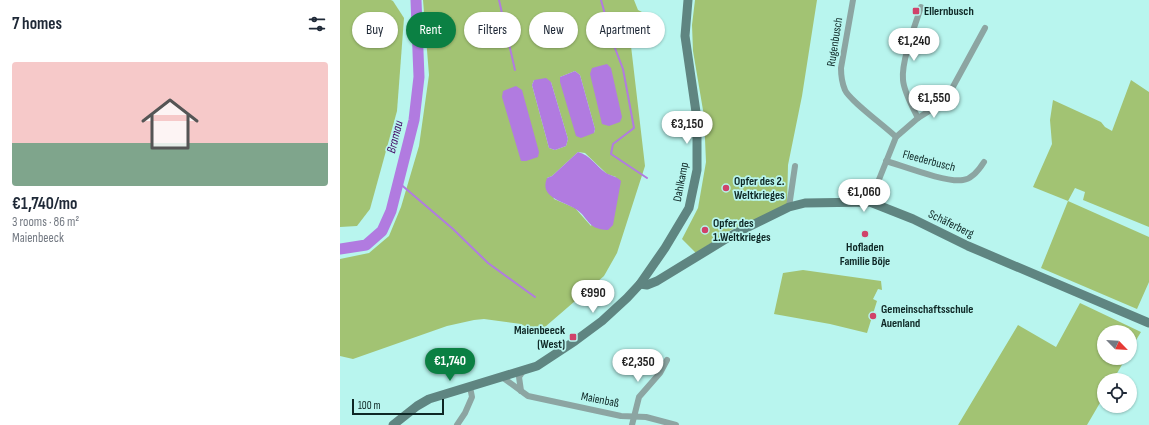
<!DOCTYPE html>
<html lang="en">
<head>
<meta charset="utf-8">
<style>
	:root { --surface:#fff; --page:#f2f2f3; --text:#1f2937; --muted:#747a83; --accent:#0b8043 }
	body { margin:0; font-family:"Sofia Sans Condensed",sans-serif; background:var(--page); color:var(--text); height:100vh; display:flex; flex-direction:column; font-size:15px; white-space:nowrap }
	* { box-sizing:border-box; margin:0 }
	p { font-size:13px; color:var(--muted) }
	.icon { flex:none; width:22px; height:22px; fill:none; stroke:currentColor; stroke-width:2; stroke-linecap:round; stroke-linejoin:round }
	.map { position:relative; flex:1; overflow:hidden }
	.drawer { display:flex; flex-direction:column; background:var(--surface); width:340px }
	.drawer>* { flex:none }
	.top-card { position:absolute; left:12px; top:12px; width:380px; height:36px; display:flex; gap:8px }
	.needle { width:26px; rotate:115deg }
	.fabs { position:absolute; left:757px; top:325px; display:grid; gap:8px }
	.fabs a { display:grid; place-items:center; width:40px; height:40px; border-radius:50%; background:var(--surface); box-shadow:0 1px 3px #0004; font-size:20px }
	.scale { position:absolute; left:12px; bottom:10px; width:92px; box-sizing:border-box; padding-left:4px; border:2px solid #0e2725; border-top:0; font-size:11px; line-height:14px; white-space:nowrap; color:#0e2725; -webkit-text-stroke:3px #b8f5ee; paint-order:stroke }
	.price { position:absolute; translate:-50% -34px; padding:0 9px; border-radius:14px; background:#fff; color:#222; font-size:13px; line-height:26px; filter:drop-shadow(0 1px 2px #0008) }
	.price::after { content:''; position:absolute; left:50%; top:24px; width:12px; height:9px; margin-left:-6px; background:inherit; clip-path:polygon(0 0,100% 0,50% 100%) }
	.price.selected { background:var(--accent); color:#fff }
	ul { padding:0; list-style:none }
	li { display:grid; align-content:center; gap:8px; height:212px; padding:0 12px }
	li span { display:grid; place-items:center; height:124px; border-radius:4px; color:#555 }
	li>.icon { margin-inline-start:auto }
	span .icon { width:72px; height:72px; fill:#fffc; stroke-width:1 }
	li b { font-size:17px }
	h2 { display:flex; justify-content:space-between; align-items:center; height:48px; padding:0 12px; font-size:17px }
	.chip { padding:0 14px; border-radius:18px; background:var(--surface); box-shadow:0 1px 3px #0004; font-size:14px; line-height:36px }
	.chip.selected { background:var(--accent); color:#fff }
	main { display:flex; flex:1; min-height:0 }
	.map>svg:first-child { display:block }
	.green { fill:#a2c373; fill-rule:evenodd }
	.water { fill:#b17be0 }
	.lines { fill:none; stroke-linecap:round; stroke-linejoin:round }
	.stream { stroke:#b17be0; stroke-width:2 }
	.river { stroke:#b17be0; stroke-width:11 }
	.street { stroke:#8ca5a2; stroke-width:6 }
	.secondary { stroke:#5f8581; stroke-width:9 }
	.poi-dot { fill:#d0426a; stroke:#b8f5ee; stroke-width:1.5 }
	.labels { text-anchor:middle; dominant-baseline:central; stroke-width:3.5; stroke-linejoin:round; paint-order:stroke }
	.poi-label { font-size:12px; font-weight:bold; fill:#0e2725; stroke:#b8f5ee; text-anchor:start }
	.street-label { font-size:12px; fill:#0e2725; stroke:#b8f5ee }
	.water-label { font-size:13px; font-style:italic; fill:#450c69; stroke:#b8f5ee }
</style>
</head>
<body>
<main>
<section class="drawer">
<h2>7 homes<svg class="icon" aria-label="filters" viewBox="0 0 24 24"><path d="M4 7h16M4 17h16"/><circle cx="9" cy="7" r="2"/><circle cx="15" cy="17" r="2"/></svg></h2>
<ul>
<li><span style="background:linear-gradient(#f6c9c9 65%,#7fa58c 0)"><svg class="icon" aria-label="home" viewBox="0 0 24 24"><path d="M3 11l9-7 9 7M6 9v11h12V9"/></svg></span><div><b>€1,740/mo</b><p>3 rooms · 86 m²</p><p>Maienbeeck</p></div></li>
</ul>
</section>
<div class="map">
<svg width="809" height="425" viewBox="0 0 809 425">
	<rect width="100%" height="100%" fill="#b8f5ee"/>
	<!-- green -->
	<g class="green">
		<path d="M 0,0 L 51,0 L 53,1 L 64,18 L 57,111 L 30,209 L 17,226 L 0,227 Z"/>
		<path d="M 83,0 L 294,0 L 298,10 L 310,16 L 309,41 L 291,46 L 305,166 L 277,253 L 264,276 L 198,333 L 181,324 L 144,319 L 134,320 L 107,326 L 13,359 L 0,356 L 0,259 L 29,253 L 49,236 L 61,207 L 79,146 L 89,75 ZM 235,71 L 240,75 L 255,129 L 254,133 L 220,77 ZM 194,80 L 211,82 L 228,139 L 226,146 L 215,150 L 209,148 L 192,85 ZM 238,152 L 245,153 L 267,174 L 276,177 L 251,226 L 235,208 L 214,199 L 207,178 L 212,176 Z"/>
		<path d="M 355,0 L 477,0 L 462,96 L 448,165 L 447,206 L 391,230 L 356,253 L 342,239 L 358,208 L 366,162 L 364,116 L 353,51 L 352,25 Z"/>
		<path d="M 791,80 L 809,92 L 809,227 L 743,200 L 745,192 L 735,188 L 728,201 L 809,237 L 809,282 L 797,309 L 701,268 L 728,201 L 693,187 L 712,144 L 710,120 L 713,100 L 761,122 L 765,127 L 772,131 Z"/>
		<path d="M 463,270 L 541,281 L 542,290 L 538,289 L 533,299 L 537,301 L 527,333 L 490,324 L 434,314 L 443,273 Z"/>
		<path d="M 740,303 L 801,332 L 790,350 L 790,332 L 764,332 L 764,358 L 786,358 L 773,380 L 764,380 L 764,396 L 747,425 L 618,425 L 678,325 L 716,347 Z"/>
	</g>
	<!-- water -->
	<g class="water">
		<path d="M 267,64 L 271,68 L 282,117 L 280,122 L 269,126 L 262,124 L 250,74 L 252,68 Z"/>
		<path d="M 235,71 L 240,75 L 255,129 L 254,133 L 241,138 L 236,136 L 220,82 L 220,77 Z"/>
		<path d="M 206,78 L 211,82 L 228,139 L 226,146 L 215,150 L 209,148 L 192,85 L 194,80 Z"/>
		<path d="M 176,86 L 182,90 L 199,152 L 198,157 L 186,161 L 181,161 L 162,97 L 163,91 Z"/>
		<path d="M 238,152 C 250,155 256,166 266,173 C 271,176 276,176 281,181 L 273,225 L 268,230 C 245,229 250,217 234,208 C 222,201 199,197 207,178 L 212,176 Z"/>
	</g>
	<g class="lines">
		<!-- stream -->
		<g class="stream">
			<path d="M 159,0 L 175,70"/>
			<path d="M 261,0 L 273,43 L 283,69 L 294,128 L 273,144 L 271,154 L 307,178"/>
			<path d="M 58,182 L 113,229 L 148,263 L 195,297"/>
		</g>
		<!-- river -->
		<path class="river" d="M 0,249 L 26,245 L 42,231 L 51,211 L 74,120 L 79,77 L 76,0"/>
		<!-- street -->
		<g class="street">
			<path d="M 513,0 L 501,68 C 501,76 502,83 505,90 C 509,100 546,127 556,137"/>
			<path d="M 578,118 C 572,106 564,92 563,80 C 561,62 575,25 581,7"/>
			<path d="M 546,161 C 563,166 607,183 623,180 C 632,179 639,170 644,162"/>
			<path d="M 530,202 L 556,137 L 578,118 L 594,108 L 609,94 L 645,28"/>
			<path d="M 449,207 L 455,166"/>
			<path d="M 162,377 L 188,396 L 281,416 L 306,417 L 336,425"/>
			<path d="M 181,391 L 179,377 L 183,371"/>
			<path d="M 117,425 L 125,413 L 132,397 L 130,387"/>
			<path d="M 292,425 L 299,397 L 320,373 L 327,360"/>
		</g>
		<!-- secondary -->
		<g class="secondary">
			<path d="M 300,284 L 307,285 L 317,281 L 394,234 L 449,207 L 465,203 L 530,202 L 573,219 L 628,246 L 809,323"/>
			<path d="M 53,425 L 77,406 L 89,399 L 197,366 L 235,341 L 262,321 L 287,298 L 300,284 L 325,248 L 349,208 L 357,170 L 357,119 L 345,36 L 348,0"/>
		</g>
	</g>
	<!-- markers -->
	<g class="poi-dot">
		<rect x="572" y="7" width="8" height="8" rx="2"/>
		<circle cx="386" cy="188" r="4"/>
		<circle cx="365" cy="230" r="4"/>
		<circle cx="525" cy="234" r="4"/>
		<circle cx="533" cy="316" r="4"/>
		<rect x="229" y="333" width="8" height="8" rx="2"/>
	</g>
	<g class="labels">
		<!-- poi labels -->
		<g class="poi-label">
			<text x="584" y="11">Ellernbusch</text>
			<text x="394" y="181">Opfer des 2.<tspan x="394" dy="14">Weltkrieges</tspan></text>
			<text x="373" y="223">Opfer des<tspan x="373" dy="14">1.Weltkrieges</tspan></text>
			<text x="525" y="247" text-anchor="middle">Hofladen<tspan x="525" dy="14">Familie Böje</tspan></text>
			<text x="541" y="309">Gemeinschaftsschule<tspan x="541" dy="14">Auenland</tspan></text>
			<text x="225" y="330" text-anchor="end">Maienbeeck<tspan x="225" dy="14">(West)</tspan></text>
		</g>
		<!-- street labels -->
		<g class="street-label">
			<text transform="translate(495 42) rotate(-81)">Rugenbusch</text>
			<text transform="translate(589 161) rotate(15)">Fleederbusch</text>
			<text transform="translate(341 182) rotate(-79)">Dahlkamp</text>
			<text transform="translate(611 224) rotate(26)">Schäferberg</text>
			<text transform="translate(260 400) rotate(11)">Maienbaß</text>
		</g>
		<!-- water labels -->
		<g class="water-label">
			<text transform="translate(55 137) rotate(-76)">Bramau</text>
		</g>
	</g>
</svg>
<div class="fabs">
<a><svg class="needle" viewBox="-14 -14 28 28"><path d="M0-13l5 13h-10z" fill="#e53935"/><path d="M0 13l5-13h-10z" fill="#747a83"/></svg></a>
<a><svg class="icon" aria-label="locate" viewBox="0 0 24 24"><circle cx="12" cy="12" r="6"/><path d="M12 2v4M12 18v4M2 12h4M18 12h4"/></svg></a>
</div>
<div class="scale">100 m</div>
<b class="price" style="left:574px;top:62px">€1,240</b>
<b class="price" style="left:594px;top:119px">€1,550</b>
<b class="price" style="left:347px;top:145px">€3,150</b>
<b class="price" style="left:524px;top:213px">€1,060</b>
<b class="price" style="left:253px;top:314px">€990</b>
<b class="price selected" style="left:110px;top:382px">€1,740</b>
<b class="price" style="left:298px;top:383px">€2,350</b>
<div class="top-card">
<a class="chip">Buy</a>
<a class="chip selected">Rent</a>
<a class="chip">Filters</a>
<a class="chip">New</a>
<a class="chip">Apartment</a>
</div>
</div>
</main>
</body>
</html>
